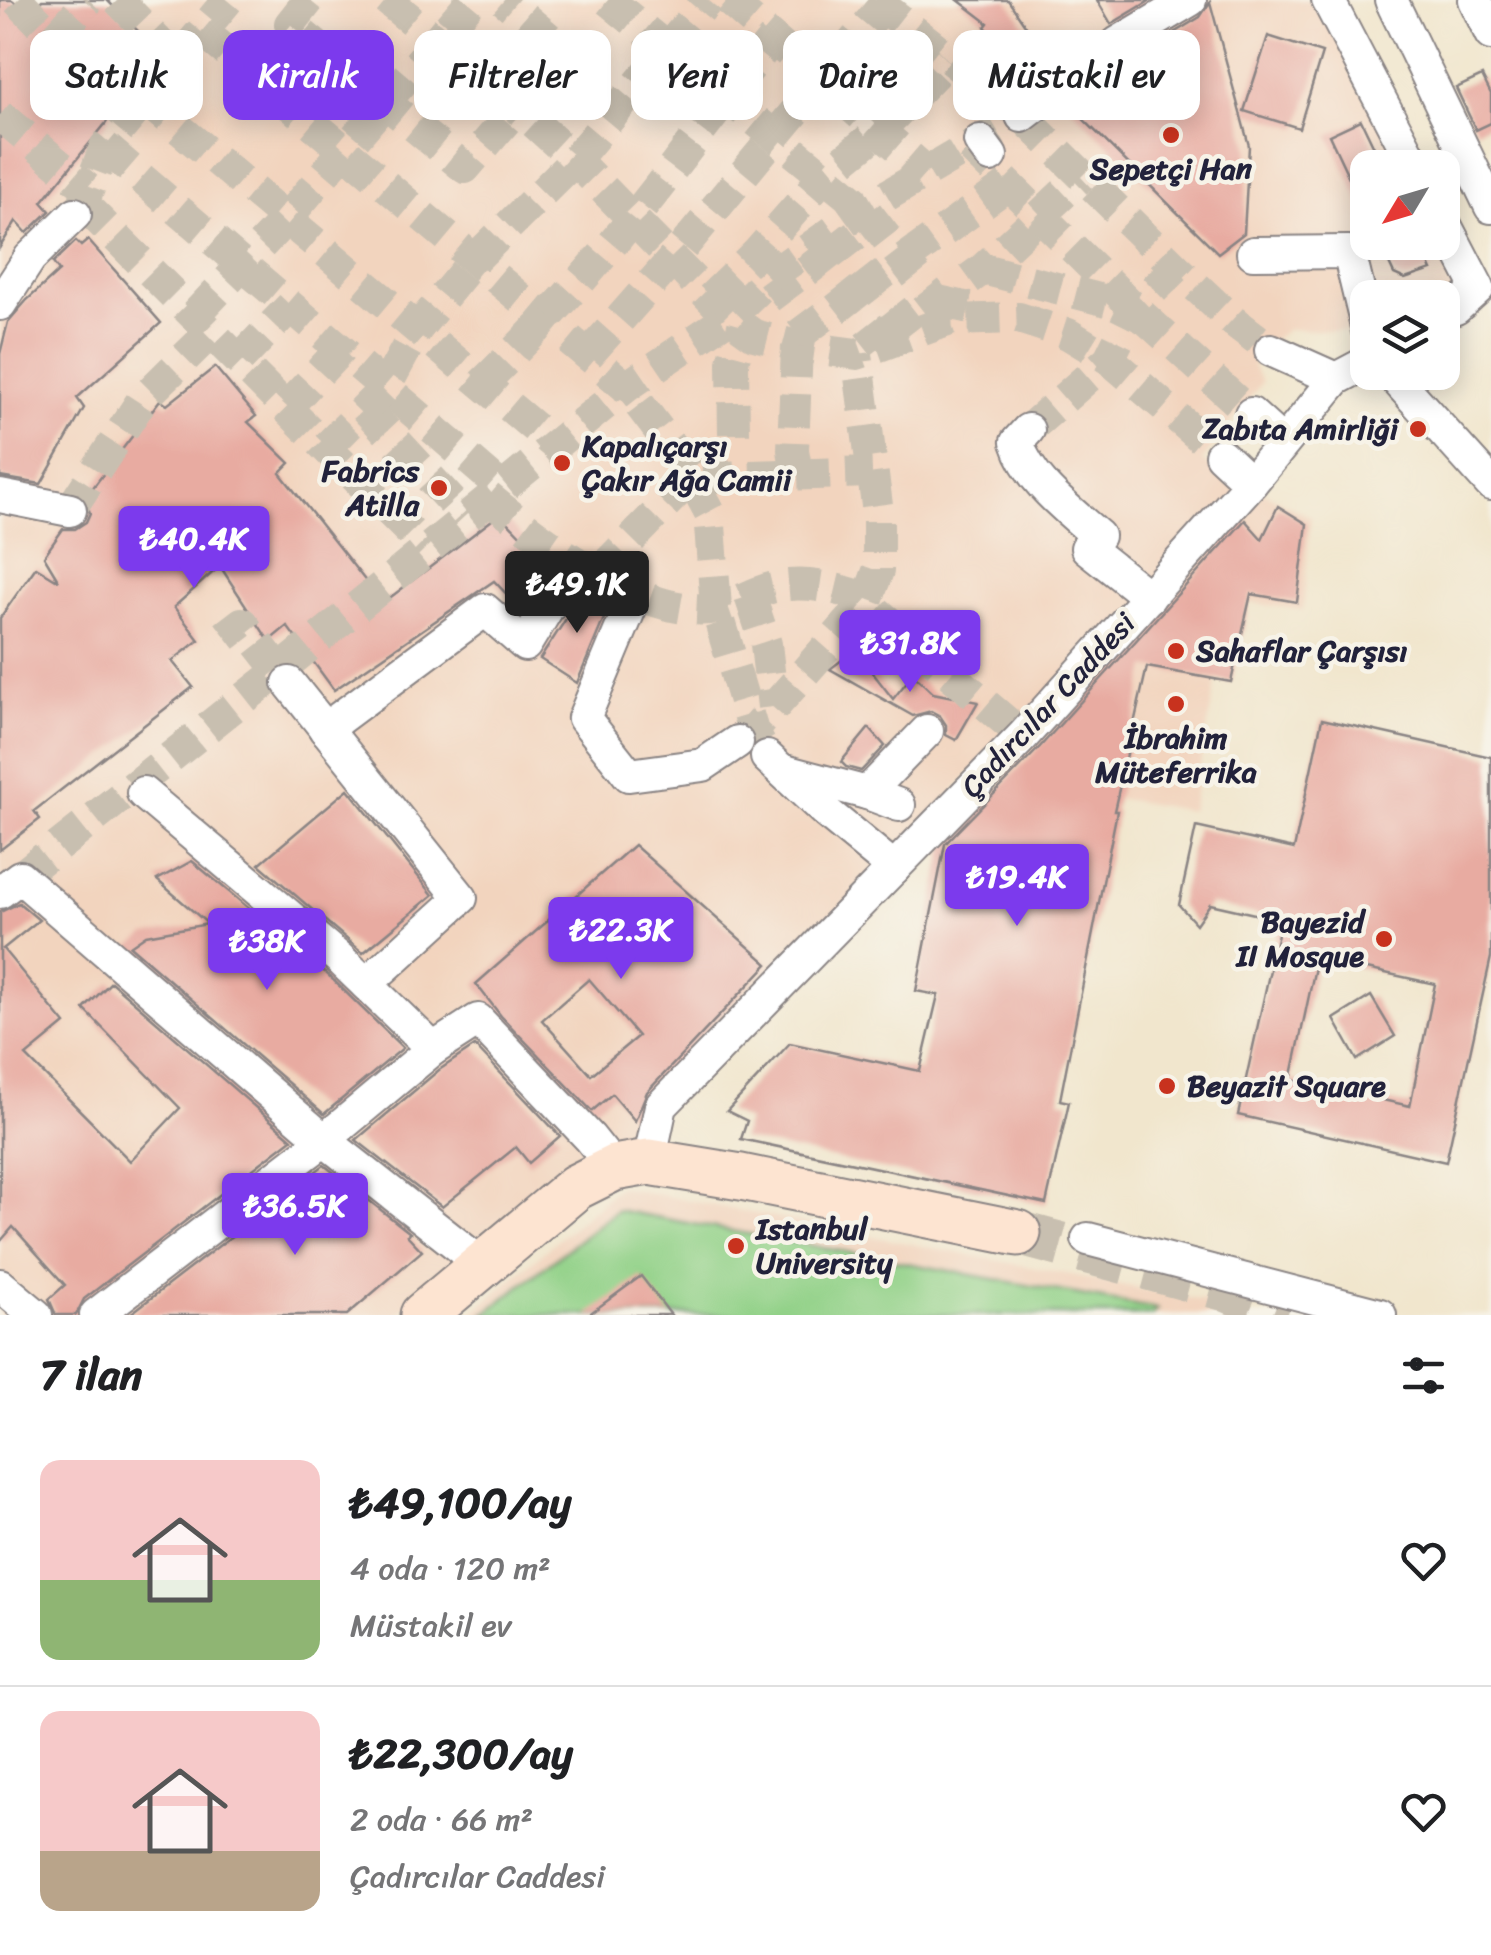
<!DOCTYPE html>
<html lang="tr">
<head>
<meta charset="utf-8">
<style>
	:root { --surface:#fff; --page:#f6f6f6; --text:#202124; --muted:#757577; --line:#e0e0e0; --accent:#7c3aed }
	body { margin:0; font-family:Sriracha,sans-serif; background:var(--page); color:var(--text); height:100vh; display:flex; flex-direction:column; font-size:38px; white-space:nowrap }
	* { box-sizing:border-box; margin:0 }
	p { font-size:32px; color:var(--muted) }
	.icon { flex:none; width:55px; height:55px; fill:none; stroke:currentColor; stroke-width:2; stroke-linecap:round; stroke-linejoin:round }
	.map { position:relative; height:1315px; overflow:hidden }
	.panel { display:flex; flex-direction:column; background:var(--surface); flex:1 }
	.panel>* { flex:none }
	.guide { position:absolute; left:30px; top:30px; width:1432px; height:90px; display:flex; gap:20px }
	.needle { width:65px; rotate:232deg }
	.tools { position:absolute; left:1350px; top:150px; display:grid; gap:20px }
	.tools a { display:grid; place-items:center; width:110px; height:110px; border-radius:20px; background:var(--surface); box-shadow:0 5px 25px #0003; font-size:50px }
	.price { position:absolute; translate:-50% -85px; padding:0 22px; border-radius:10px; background:var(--accent); color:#fff; font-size:32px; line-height:65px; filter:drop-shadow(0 2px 5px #0008) }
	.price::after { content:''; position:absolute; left:50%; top:60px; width:30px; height:22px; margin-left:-15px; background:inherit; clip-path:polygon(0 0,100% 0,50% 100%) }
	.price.current { background:#222; color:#fff }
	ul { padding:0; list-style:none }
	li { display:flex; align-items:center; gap:30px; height:250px; padding:0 40px }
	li+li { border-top:2px solid var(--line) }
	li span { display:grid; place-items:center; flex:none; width:280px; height:200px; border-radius:20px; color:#555 }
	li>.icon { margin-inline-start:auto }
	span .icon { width:120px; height:120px; fill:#fffc; stroke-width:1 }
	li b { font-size:42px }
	h2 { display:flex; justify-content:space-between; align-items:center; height:120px; padding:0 40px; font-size:42px }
	.tag { padding:0 35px; border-radius:20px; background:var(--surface); box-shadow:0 5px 25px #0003; font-size:35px; line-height:90px }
	.tag.current { background:var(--accent); color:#fff }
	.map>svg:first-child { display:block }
	.built { fill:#f2d4be }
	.green { fill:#92d188; stroke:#5a7a62; stroke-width:2.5 }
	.building { fill:#e8aba1; fill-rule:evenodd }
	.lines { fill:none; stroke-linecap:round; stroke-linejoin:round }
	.street-tunnel { stroke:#c8bfb0; stroke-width:32; stroke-dasharray:32 16; stroke-linecap:butt }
	.secondary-tunnel { stroke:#c8bfb0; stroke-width:45; stroke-dasharray:45 22; stroke-linecap:butt }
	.street-casing { stroke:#8a8484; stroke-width:36 }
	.secondary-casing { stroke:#8a8484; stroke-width:49 }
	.street { stroke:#fff; stroke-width:32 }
	.secondary { stroke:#fde4d1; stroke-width:45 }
	.poi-dot { fill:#c8321e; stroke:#f7f3e8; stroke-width:4 }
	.labels { text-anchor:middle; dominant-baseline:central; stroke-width:9; stroke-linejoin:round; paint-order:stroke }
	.poi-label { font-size:30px; font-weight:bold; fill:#22223b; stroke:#f7f3e8; text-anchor:start }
	.street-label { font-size:30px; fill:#22223b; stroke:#f7f3e8 }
</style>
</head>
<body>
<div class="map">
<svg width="1491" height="1315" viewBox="0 0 1491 1315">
	<rect width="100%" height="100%" fill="#f7f3e8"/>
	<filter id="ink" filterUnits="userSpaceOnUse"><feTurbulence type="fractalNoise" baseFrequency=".01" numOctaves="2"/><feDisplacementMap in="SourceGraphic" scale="20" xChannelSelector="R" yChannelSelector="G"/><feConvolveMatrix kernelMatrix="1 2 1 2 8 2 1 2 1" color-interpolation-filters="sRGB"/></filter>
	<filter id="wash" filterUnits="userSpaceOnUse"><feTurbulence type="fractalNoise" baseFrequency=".0048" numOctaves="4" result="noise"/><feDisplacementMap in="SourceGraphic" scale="40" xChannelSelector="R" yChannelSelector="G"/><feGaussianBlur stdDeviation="2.25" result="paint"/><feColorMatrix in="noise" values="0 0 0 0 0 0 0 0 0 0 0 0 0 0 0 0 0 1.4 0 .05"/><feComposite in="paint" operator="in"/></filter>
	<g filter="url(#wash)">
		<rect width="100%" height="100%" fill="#f1e6cd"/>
		<!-- built -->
		<g class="built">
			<path d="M 0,0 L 1328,0 L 1416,167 L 1368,168 L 1368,242 L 1442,242 L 1478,288 L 1442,298 L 1368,298 L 1367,332 L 1288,329 L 1265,346 L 1252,365 L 1262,382 L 1202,461 L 1311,517 L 1303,610 L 1232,600 L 1191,811 L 970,773 L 636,1133 L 556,1184 L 396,1315 L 0,1315 Z"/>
			<path d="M 619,1187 L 1225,1305 L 1238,1315 L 470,1315 Z"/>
		</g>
		<!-- green -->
		<path class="green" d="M 617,1210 L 1158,1309 L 1152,1315 L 483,1315 Z"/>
		<g id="blocks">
			<!-- building -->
			<g class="building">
				<path d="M 0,0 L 12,0 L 29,13 L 42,0 L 107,0 L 142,35 L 118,58 L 133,65 L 106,123 L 42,202 L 50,211 L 27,233 L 16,221 L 0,247 Z"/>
				<path d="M 958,0 L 1008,0 L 1040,47 L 1020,62 L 985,27 L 988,23 Z"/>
				<path d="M 1097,0 L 1151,0 L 1111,24 Z"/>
				<path d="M 1210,2 L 1249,146 L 1244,233 L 1218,253 L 1069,105 L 1129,60 L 1200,17 Z"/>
				<path d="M 1268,36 L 1322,53 L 1299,128 L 1244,111 Z"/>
				<path d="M 1482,76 L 1491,94 L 1491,123 L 1476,130 L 1456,88 Z"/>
				<path d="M 1361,120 L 1384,168 L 1368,168 L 1368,218 L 1329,135 Z"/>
				<path d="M 88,240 L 161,323 L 77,398 L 84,408 L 41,484 L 0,477 L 0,354 L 8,322 L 27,300 L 59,271 L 53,263 L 76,241 L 81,246 Z"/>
				<path d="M 1379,242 L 1419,242 L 1432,270 L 1405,279 L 1394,274 Z"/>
				<path d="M 215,367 L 256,416 L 248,422 L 290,463 L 280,473 L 383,603 L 500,514 L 550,566 L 514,602 L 494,581 L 334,690 L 287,626 L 269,641 L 220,566 L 174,607 L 199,640 L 172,661 L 193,687 L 34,811 L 40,819 L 0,850 L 0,618 L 36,567 L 59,581 L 44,556 L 63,529 L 75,529 L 86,522 L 90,513 L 85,498 L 160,400 L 167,405 Z"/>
				<path d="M 1278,506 L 1307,524 L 1297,602 L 1251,594 L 1231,682 L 1147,667 L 1114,811 L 1117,811 L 1060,1100 L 1069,1102 L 1046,1204 L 741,1139 L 747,1121 L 727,1111 L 790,1043 L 920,1071 L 938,995 L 916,991 L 945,844 L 1038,749 L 1245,520 L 1262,539 Z"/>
				<path d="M 586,588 L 610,604 L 577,683 L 540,659 Z"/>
				<path d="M 855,650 L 893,699 L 913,674 L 933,693 L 978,702 L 956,740 L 946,735 L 946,725 L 940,716 L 931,711 L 913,716 L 830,669 Z"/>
				<path d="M 1322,719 L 1491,757 L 1491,957 L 1446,1162 L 1238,1115 L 1281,920 L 1210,904 L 1196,924 L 1179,905 L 1196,827 L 1294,849 ZM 1317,958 L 1435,984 L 1410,1106 L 1291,1080 Z"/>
				<path d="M 869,728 L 885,746 L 861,771 L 846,767 L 841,762 Z"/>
				<path d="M 348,789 L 433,895 L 363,953 L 259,864 Z"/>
				<path d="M 634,845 L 768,964 L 647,1092 L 635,1121 L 612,1094 L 592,1111 L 501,1016 L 476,984 ZM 589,979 L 638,1036 L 591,1075 L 542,1020 Z"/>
				<path d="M 192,861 L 326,973 L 403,1048 L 324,1114 L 130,946 L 146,935 L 208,924 L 157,880 Z"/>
				<path d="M 19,903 L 39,920 L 3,949 L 65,1024 L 26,1056 L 130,1161 L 180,1108 L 84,1009 L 111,982 L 292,1139 L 84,1299 L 76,1315 L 56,1315 L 49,1299 L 65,1285 L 13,1227 L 0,1242 L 0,912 Z"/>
				<path d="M 1371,996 L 1395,1036 L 1357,1060 L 1334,1019 Z"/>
				<path d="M 475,1046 L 560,1136 L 529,1163 L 516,1147 L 442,1207 L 356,1140 L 439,1070 Z"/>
				<path d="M 324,1165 L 410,1233 L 407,1235 L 422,1251 L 347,1315 L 129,1315 Z"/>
				<path d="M 641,1276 L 671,1315 L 588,1315 Z"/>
			</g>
		</g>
	</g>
	<g filter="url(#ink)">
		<use href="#blocks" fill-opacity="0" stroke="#8a8484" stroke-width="2.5"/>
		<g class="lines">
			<!-- street-tunnel -->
			<g class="street-tunnel">
				<path d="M 17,0 L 55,38 L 84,79"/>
				<path d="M 118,0 L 177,61"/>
				<path d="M 309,0 L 290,24 L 465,168 L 565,52 L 504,0"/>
				<path d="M 387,0 L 517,107 L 575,160 L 729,317 L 754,335 L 797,346 L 857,354 L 950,320 L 1019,318 L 1068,334 L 1109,359 L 1221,455"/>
				<path d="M 608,0 L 864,209 L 950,320"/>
				<path d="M 728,0 L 927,172"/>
				<path d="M 875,0 L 1022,116 L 1176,268 L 1233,321 L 1271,350"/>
				<path d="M 202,31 L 626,387 L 681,459 L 709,512 L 716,608 L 753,731 L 767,757"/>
				<path d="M 55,38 L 89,0"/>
				<path d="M 143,98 L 554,444"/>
				<path d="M 0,115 L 87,188"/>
				<path d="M 105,147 L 501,487"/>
				<path d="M 970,147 L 1134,308 L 1251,414"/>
				<path d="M 83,204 L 426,548"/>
				<path d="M 75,214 L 83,204 L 105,147 L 228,0"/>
				<path d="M 833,232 L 913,335"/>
				<path d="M 809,249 L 884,345"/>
				<path d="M 905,259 L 1008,185"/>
				<path d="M 983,269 L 1130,307"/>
				<path d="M 772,275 L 828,350"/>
				<path d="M 711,298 L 757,253 L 824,176 L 879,131 L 948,60"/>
				<path d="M 195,315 L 286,219 L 472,0"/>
				<path d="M 950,320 L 957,288 L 983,269 L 1081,177"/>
				<path d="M 797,346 L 793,450 L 797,473"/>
				<path d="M 588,355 L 673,259 L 883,6"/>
				<path d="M 240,359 L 291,306"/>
				<path d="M 482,384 C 535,332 585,278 632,220 C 680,161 724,98 773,39"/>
				<path d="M 287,407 L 341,349"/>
				<path d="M 365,408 L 465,516"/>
				<path d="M 1028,430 L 1109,359 L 1134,308 L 1176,268"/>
				<path d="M 734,434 L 733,362 L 743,326"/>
				<path d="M 327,447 L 385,388 L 417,329 L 474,260 L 575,160 L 708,0"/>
				<path d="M 488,497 C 540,540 646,621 717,608 C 737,604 755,591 775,587 C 803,581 831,587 857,595 L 1023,736"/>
				<path d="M 70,510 L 142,400 L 212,331"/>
				<path d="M 598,573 L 691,478 L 872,472"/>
				<path d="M 750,596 L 766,644 L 773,707"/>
				<path d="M 225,636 L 242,623 L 289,683"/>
				<path d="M 739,741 L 753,731 L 866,603 L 878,571 L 878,513 L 857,354"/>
				<path d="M 20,877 L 280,670 L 626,387 L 729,317 L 772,275 L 864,209 L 1022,116"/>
			</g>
			<!-- secondary-tunnel -->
			<path class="secondary-tunnel" d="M 1018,1233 L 1226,1289 L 1287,1315"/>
			<!-- street casing -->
			<g class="street-casing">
				<g id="street">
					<path d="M 1328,0 L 1416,168"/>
					<path d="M 1391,0 L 1491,207"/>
					<path d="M 1475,0 L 1491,34"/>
					<path d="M 1022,116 L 1118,43 L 1190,0"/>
					<path d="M 980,141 L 991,156"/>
					<path d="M 1442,219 L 1478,288 L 1456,308 L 1442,313"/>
					<path d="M 1253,253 L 1349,252 L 1368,331"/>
					<path d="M 0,304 L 30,258 L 75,214"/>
					<path d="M 1271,350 L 1336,379"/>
					<path d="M 1394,372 L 1396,379 L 1491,484"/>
					<path d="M 1251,414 L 1283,443"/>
					<path d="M 1028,430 L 1017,442 C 1029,481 1069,510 1098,536 L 1087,548 L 1149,597"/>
					<path d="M 1221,455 L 1251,483"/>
					<path d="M 0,496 L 70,510"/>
					<path d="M 630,608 L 584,718 L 629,775 L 703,765 L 737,742"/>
					<path d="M 289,683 L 461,898 L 366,984"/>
					<path d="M 325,729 L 485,610 L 525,645 L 567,576"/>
					<path d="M 767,757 L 827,813 L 894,868"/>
					<path d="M 784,771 L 867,793 L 899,805"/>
					<path d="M 143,793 L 339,958 L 433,1049"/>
					<path d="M 867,793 L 927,731"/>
					<path d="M 0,892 L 20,877 L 324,1140 L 483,1265"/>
					<path d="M 649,1162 L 661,1106 L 1023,736 L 1251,483 L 1336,379 L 1368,362"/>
					<path d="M 1088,1239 L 1380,1315"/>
					<path d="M 0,1285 L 36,1315"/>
					<path d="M 96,1315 L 324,1140 L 433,1049 L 478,1020 L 590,1138 L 614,1168"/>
				</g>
			</g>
			<!-- secondary casing -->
			<g class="secondary-casing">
				<path id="secondary" d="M 423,1315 L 576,1187 L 614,1168 L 649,1162 L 741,1177 L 1018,1233"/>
			</g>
			<!-- street -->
			<use href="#street" class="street"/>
			<!-- secondary -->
			<use href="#secondary" class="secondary"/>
		</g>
	</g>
	<!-- markers -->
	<g class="poi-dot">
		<circle cx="1171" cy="135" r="10"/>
		<circle cx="1418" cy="429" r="10"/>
		<circle cx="562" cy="463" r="10"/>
		<circle cx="439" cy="488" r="10"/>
		<circle cx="1176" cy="651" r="10"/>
		<circle cx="1176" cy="704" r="10"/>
		<circle cx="1384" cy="939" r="10"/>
		<circle cx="1167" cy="1086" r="10"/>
		<circle cx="736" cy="1246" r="10"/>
	</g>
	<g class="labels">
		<!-- poi labels -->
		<g class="poi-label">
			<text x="1171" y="169" text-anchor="middle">Sepetçi Han</text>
			<text x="1398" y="429" text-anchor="end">Zabıta Amirliği</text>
			<text x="582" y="446">Kapalıçarşı<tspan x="582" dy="34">Çakır Ağa Camii</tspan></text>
			<text x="419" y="471" text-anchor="end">Fabrics<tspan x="419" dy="34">Atilla</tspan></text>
			<text x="1196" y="651">Sahaflar Çarşısı</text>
			<text x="1176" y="738" text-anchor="middle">İbrahim<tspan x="1176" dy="34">Müteferrika</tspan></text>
			<text x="1364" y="922" text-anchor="end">Bayezid<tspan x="1364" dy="34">II Mosque</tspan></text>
			<text x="1187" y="1086">Beyazit Square</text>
			<text x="756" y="1229">Istanbul<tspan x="756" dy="34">University</tspan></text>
		</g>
		<!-- street labels -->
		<g class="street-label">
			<text transform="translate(1048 705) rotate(-47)">Çadırcılar Caddesi</text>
		</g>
	</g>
</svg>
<div class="tools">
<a><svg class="needle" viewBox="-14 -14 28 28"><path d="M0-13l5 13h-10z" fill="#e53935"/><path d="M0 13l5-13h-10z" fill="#757577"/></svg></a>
<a><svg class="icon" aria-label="layers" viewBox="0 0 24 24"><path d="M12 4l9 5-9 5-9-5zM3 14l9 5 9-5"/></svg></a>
</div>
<b class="price" style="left:194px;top:591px">₺40.4K</b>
<b class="price current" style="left:577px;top:636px">₺49.1K</b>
<b class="price" style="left:910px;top:695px">₺31.8K</b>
<b class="price" style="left:1017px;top:929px">₺19.4K</b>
<b class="price" style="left:621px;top:982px">₺22.3K</b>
<b class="price" style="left:267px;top:993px">₺38K</b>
<b class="price" style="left:295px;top:1258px">₺36.5K</b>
<div class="guide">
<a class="tag">Satılık</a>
<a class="tag current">Kiralık</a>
<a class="tag">Filtreler</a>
<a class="tag">Yeni</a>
<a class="tag">Daire</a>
<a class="tag">Müstakil ev</a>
</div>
</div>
<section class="panel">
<h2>7 ilan<svg class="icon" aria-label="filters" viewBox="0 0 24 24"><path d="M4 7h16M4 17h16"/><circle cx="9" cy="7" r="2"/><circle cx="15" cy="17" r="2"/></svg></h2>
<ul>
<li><span style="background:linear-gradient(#f6c9c9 60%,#8fb573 0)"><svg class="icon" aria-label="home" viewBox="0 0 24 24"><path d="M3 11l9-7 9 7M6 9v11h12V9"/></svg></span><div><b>₺49,100/ay</b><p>4 oda · 120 m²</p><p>Müstakil ev</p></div><svg class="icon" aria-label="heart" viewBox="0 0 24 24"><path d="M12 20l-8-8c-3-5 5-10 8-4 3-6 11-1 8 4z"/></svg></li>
<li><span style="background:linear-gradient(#f6c9c9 70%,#b9a48a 0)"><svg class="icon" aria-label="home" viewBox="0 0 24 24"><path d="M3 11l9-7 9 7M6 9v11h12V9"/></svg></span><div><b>₺22,300/ay</b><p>2 oda · 66 m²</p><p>Çadırcılar Caddesi</p></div><svg class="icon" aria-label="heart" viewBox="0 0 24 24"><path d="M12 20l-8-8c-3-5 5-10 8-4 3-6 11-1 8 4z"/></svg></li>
</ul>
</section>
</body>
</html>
